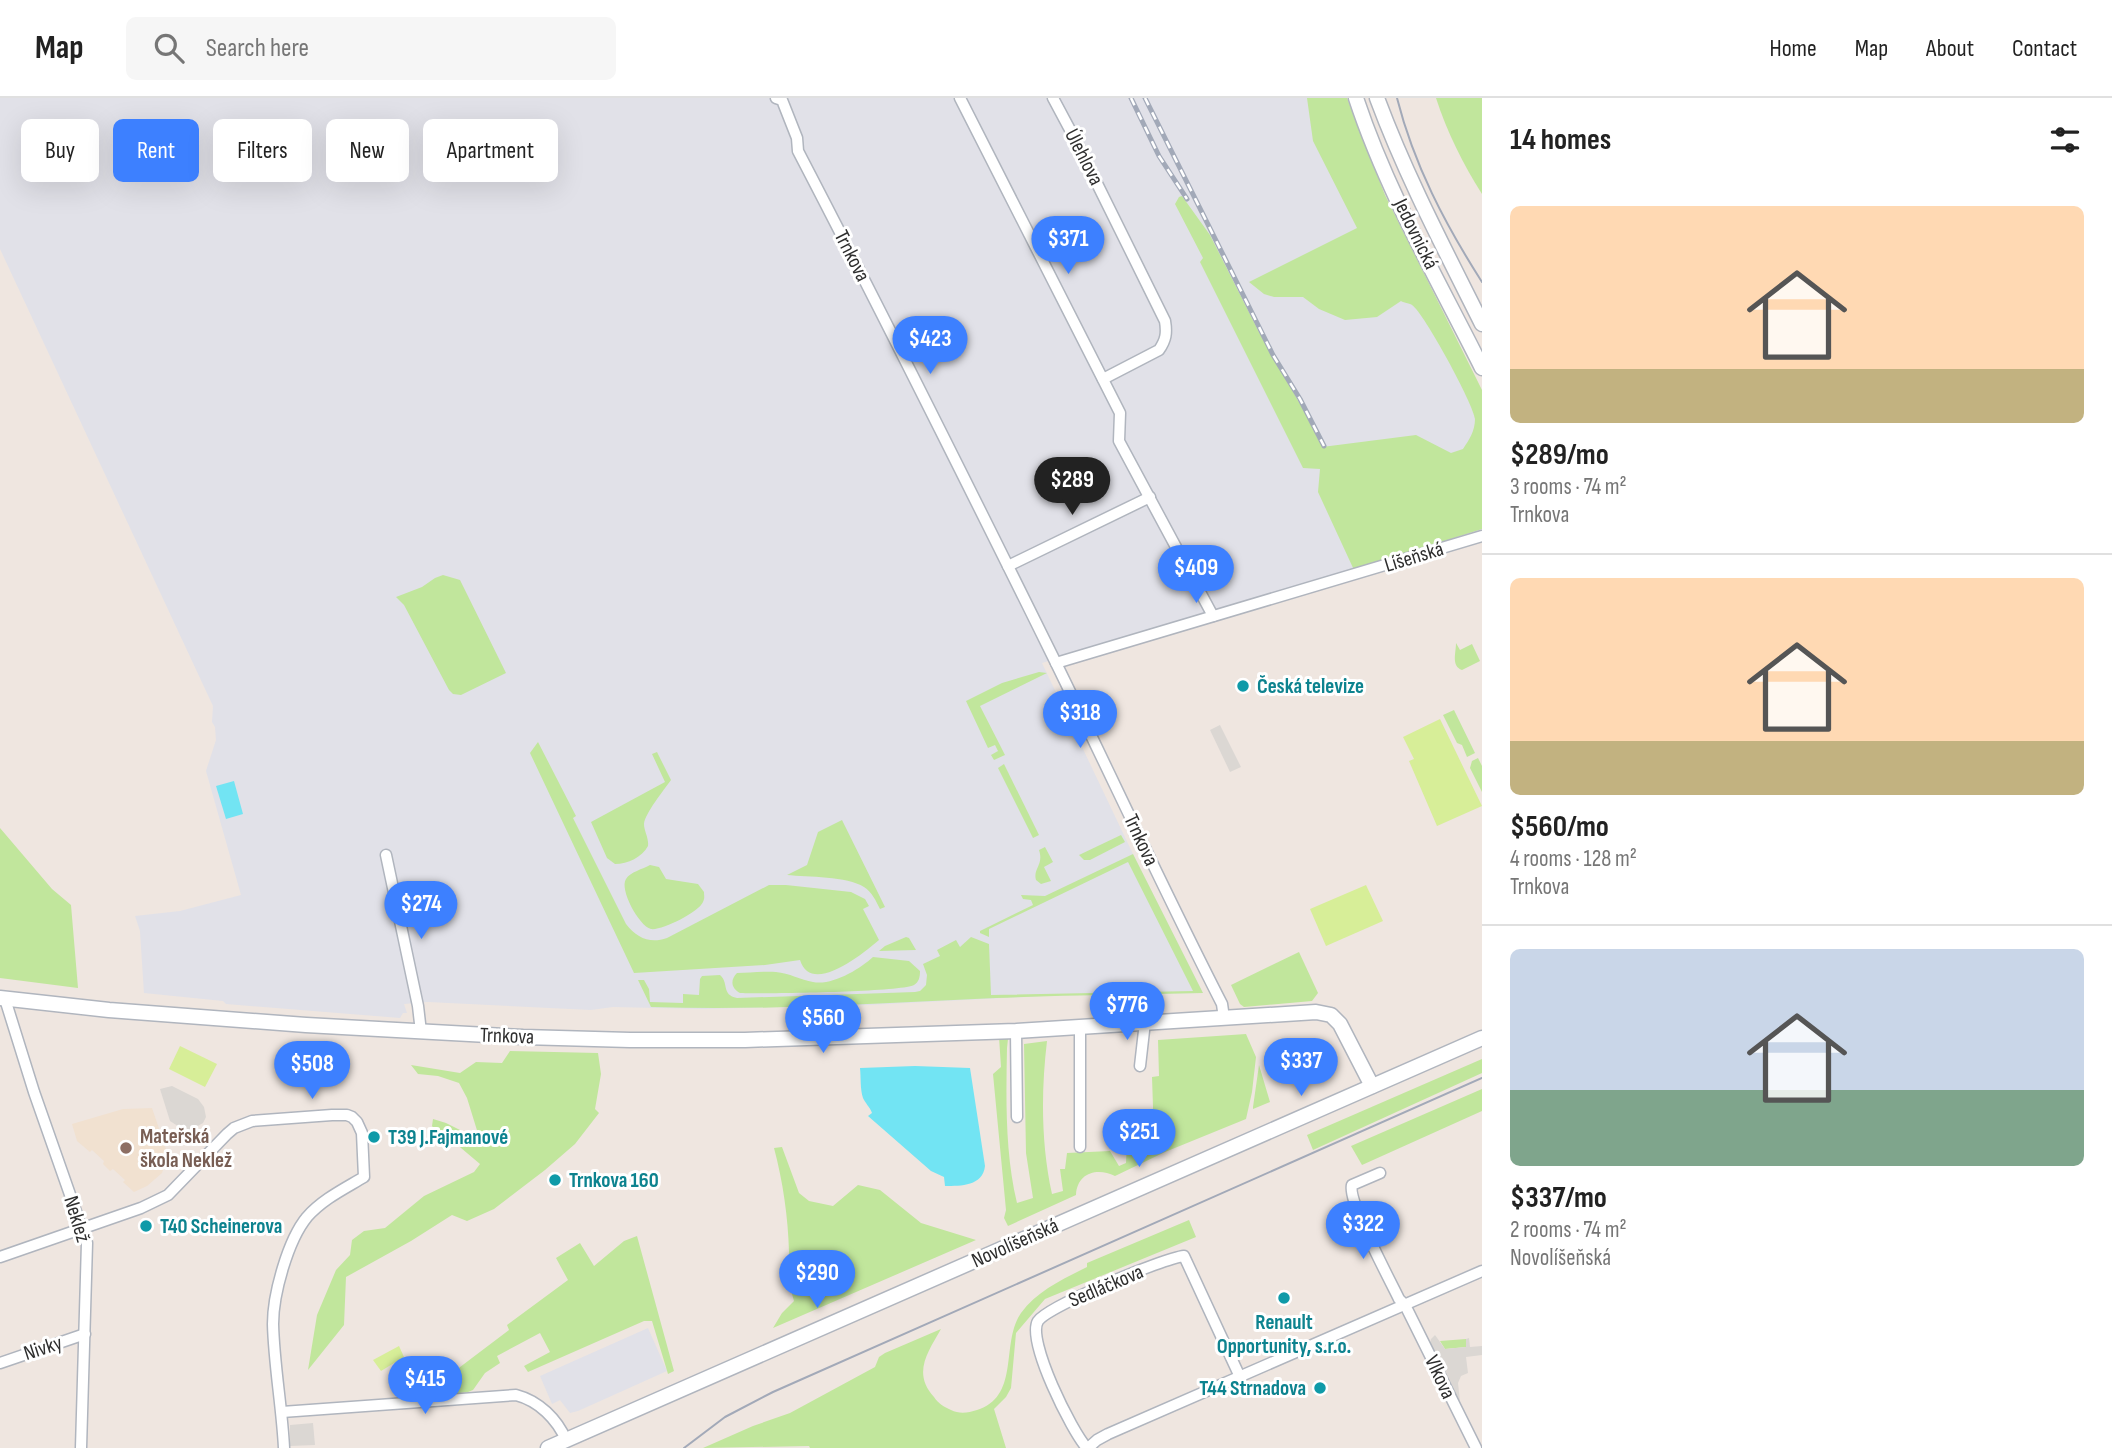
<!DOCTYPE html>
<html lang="en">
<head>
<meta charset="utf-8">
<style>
	:root { --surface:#fff; --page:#f6f6f6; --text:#222; --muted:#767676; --line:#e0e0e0; --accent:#3d80ff }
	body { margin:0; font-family:"Sofia Sans Condensed",sans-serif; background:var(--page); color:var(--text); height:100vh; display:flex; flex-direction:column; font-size:26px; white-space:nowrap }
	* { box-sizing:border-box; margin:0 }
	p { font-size:23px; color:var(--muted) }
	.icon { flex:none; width:38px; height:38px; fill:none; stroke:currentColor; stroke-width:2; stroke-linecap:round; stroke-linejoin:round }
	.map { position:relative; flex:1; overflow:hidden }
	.details { display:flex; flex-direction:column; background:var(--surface); width:630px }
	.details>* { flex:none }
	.hud { position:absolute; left:21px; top:21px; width:665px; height:63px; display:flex; gap:14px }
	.price { position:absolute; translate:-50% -60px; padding:0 16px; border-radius:24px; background:var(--accent); color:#fff; font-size:23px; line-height:46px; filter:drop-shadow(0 2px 4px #0008) }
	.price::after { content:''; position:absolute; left:50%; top:42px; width:21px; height:16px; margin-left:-10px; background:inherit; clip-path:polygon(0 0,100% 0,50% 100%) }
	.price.on { background:#222; color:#fff }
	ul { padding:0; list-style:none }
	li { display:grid; align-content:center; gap:14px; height:371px; padding:0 28px }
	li+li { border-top:2px solid var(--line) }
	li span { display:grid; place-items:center; height:217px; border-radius:10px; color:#555 }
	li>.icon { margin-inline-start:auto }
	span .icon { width:126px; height:126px; fill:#fffc; stroke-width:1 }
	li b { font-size:30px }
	h2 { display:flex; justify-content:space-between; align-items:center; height:84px; padding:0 28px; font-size:30px }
	.pill { padding:0 24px; border-radius:10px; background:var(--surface); box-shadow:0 7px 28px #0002; font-size:24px; line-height:63px }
	.pill.on { background:var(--accent); color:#fff }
	header { display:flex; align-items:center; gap:42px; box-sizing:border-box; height:98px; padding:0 35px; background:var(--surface); border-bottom:2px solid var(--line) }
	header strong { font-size:33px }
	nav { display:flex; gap:38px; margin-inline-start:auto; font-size:24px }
	.search { width:490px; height:63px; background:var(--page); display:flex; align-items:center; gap:18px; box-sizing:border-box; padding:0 24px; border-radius:10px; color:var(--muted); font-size:26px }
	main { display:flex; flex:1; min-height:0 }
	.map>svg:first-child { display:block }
	.industrial { fill:#e1e1e8 }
	.education { fill:#f1e1d0 }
	.green { fill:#c1e69c }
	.pitch { fill:#d7ee98 }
	.plaza { fill:#dbd7d3 }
	.water { fill:#72e4f3 }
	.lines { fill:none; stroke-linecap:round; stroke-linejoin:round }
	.street-casing { stroke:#b0b5be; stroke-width:13 }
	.secondary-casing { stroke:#b0b5be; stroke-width:17 }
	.street { stroke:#fff; stroke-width:10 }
	.secondary { stroke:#fff; stroke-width:14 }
	.tram { stroke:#a2a9b8; stroke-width:2 }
	.rail-casing { stroke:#a2a9b8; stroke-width:5 }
	.rail { stroke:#fff; stroke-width:2.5; stroke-dasharray:8; stroke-linecap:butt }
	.culture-dot { fill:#0f9aa8; stroke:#fff; stroke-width:2.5 }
	.education-dot { fill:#8d6e63; stroke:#fff; stroke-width:2.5 }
	.labels { text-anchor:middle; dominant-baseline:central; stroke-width:6; stroke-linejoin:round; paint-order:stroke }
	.street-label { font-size:21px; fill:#2e2e2e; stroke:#fff }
	.culture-label { font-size:21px; font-weight:bold; fill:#0d838f; stroke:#fff; text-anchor:start }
	.education-label { font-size:21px; font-weight:bold; fill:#785e54; stroke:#fff; text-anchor:start }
</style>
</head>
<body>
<header>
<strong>Map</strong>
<div class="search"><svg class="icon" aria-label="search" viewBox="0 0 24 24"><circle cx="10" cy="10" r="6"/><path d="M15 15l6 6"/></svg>Search here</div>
<nav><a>Home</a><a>Map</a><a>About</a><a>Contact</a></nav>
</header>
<main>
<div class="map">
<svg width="1482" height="1350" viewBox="0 0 1482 1350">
	<rect width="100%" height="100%" fill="#efe6e0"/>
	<!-- industrial -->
	<g class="industrial">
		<path d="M 0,0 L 1344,0 L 1362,51 L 1482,296 L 1482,431 L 1351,473 L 1042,565 L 1133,756 L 1203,895 L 1043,898 L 868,907 L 703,911 L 613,909 L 591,912 L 428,904 L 404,906 L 407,915 L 403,915 L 400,920 L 226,906 L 223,903 L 144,895 L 140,833 L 135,818 L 180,813 L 241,797 L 206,673 L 216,642 L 215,629 L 212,624 L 213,608 L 0,151 Z"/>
		<path d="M 648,1230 L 667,1273 L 578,1313 L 570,1315 L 560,1302 L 552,1306 L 540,1278 Z"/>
	</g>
	<!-- education -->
	<path class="education" d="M 152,1010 L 167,1054 L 167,1060 L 162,1075 L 147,1088 L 134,1094 L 123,1084 L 125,1082 L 113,1071 L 110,1073 L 103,1066 L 104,1063 L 92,1052 L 90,1054 L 77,1043 L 72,1026 L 123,1011 Z"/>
	<!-- green -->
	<g class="green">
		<path d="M 1307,0 L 1347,0 L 1385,97 L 1482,292 L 1482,431 L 1354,472 L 1318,394 L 1320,371 L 1303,370 L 1200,164 L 1203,160 L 1175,106 L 1179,99 L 1182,98 L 1210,137 L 1260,236 L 1304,313 L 1322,349 L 1416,337 L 1451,355 L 1463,351 C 1469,342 1475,333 1475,321 C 1474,307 1424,215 1412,207 C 1411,206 1402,204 1401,203 L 1377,219 L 1345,222 L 1319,211 L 1303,199 L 1274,199 L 1264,196 L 1249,184 L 1357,130 L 1313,43 Z"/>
		<path d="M 1436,0 L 1482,0 L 1482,96 C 1463,66 1447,34 1436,0 Z"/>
		<path d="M 443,477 L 460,482 L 506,575 L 461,597 L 453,596 L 449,592 L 404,507 L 396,499 L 422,489 L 435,480 Z"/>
		<path d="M 1456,545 L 1460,552 L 1472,546 L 1480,563 L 1462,572 C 1451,568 1456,555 1456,545 Z"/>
		<path d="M 1039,574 L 1047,575 L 980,608 L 1005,657 L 994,662 L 991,657 L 998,653 L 995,647 L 988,650 L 966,603 L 1002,585 Z"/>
		<path d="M 1454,612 L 1475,655 L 1467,659 L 1462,647 L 1457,645 L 1443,617 Z"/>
		<path d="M 538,644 L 576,718 L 573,720 L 626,826 C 637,840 650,846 667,840 L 769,787 L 786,787 L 851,794 L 865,801 L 869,808 L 863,811 L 879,842 C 863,856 811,898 800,862 L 765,867 L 634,875 L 530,655 Z"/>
		<path d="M 657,654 L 671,682 C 664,692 645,715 644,726 C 644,733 649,740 648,748 C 642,759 628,766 615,766 L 607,760 L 591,724 L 665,684 L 652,656 Z"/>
		<path d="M 1478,660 L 1482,668 L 1482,694 L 1470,670 L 1472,663 Z"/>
		<path d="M 1004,666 L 1039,737 L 1033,740 L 998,670 Z"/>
		<path d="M 842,722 L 885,809 L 880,811 C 876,803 872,794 864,789 C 847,778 808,779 787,777 L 807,767 L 818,734 Z"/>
		<path d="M 0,730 L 52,791 L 71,807 L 78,890 L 0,880 Z"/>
		<path d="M 1121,737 L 1125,744 L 1090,762 L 1084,762 L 1079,757 Z"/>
		<path d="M 1045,749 L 1053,764 L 1044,769 L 1051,783 L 1041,786 L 1036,782 C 1033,770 1044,767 1039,752 Z"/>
		<path d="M 1133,756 L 1203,895 C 1134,897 1065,897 996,900 C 881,905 766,913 651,909 L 638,882 L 644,882 L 649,891 L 650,904 L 683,905 L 683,896 L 699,897 L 700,881 L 702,878 L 720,877 C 729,884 721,897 737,900 L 915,894 L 920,893 L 926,887 L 927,877 L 923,866 L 940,858 L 937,852 L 956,842 L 960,849 L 971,839 L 989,846 L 991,897 L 1193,893 L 1128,764 L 989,831 L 989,839 L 980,835 L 980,833 L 1033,807 L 1031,802 L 1023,801 L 1021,797 L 1045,798 Z"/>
		<path d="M 650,767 L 659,769 L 666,781 L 698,786 L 704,794 C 704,798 705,800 703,804 C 699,814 661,833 651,831 C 639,828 619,791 626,781 C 630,774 643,771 650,767 Z"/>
		<path d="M 906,839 L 909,840 L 916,852 L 879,853 L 885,848 Z"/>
		<path d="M 1299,854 L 1318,895 L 1312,903 L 1244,909 L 1240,906 L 1231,887 Z"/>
		<path d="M 873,859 L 909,863 L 920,873 C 920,879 919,884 914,887 C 903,894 761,896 740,895 C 731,890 730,882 737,875 C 749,875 763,873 776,874 C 789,875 801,882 813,884 C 832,888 860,871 873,859 Z"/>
		<path d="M 1246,936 L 1256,959 L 1252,994 L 1246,1021 L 1165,1054 L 1115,1078 C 1097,1069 1077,1075 1076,1097 L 1008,1128 L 1004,1120 L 1006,1112 L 993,976 L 1001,969 L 999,939 L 1008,941 L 1007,950 C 1006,1001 1005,1055 1017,1105 L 1033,1100 L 1026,1055 L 1024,946 L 1047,943 C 1041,994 1041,1046 1052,1096 L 1063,1093 L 1060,1071 L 1065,1071 L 1067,1055 L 1110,1053 L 1119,1068 L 1126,1065 L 1127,1043 L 1151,1039 L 1153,1009 L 1152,979 L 1159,978 L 1158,942 Z"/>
		<path d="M 510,953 L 598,955 L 601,976 L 595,1011 L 599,1015 L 575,1046 L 545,1072 L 494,1111 L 467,1123 L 452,1117 L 411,1143 L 346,1179 L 344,1227 L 308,1272 L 317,1217 L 336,1172 L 350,1157 L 352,1142 L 364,1133 L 385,1130 L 424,1098 L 474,1074 L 480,1066 L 448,1039 L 439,1037 L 432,1028 L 433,1021 L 446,1025 L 480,1042 L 467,1000 L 459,985 L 438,978 L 418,976 L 411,967 L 460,975 L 476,964 L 502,965 Z"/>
		<path d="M 1482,961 L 1482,975 L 1313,1052 L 1307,1037 Z"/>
		<path d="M 1259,967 L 1270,1004 L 1253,1011 L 1253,1009 Z"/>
		<path d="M 1482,991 L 1482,1013 L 1362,1067 L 1351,1048 Z"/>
		<path d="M 782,1049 L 799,1095 L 809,1103 L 833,1108 L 858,1087 L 880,1092 L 921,1125 L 976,1142 L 773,1230 L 782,1215 L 794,1203 C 788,1183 790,1174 789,1154 C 788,1119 783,1084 774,1050 Z"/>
		<path d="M 1189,1122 L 1196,1139 L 1045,1201 L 1016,1235 L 1011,1290 L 1006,1299 L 994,1311 L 1006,1350 L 810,1350 L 809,1348 L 703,1350 L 753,1328 L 790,1315 L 875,1269 L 879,1259 L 885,1255 L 941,1231 C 928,1254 912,1275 934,1299 C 938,1305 944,1309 951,1312 C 959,1316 968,1315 977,1312 C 1021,1298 1000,1245 1021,1215 C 1037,1193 1063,1181 1087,1169 L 1087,1165 Z"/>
		<path d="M 637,1138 L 674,1273 L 668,1276 L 652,1223 L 644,1223 L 528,1274 L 524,1268 L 550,1254 L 540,1235 L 497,1258 L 500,1265 L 485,1275 L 473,1292 L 468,1294 L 427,1299 L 427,1294 L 509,1232 L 507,1227 L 568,1182 L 556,1160 L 580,1145 L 594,1168 L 624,1143 Z"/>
		<path d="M 1466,1241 L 1466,1249 L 1445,1251 L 1440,1243 Z"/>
	</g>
	<!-- pitch -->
	<g class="pitch">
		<path d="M 1440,621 L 1482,708 L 1437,728 L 1409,663 L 1414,661 L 1403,639 Z"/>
		<path d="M 1366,787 L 1383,823 L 1326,848 L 1310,811 Z"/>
		<path d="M 180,948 L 217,966 L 205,989 L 169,971 Z"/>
		<path d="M 399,1248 L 404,1259 L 381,1273 L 373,1262 Z"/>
	</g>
	<!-- plaza -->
	<g class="plaza">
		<path d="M 1220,627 L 1241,669 L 1230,674 L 1210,632 Z"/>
		<path d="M 172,988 L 198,1001 L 204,1009 L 206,1019 L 203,1025 L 196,1029 L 197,1032 L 184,1032 L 170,1023 L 160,991 Z"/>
		<path d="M 1435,1237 L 1445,1251 L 1466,1249 L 1466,1241 L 1469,1240 L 1470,1249 L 1482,1248 L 1482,1257 L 1466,1259 L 1468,1275 L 1461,1278 L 1458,1285 L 1460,1303 L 1455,1297 L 1430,1246 L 1431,1241 Z"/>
		<path d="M 313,1325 L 315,1347 L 290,1348 L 290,1327 Z"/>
	</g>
	<!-- water -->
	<g class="water">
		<path d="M 234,683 L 243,716 L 226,721 L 216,688 Z"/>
		<path d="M 915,968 L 970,970 L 985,1068 C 983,1088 961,1088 945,1088 L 944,1079 L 931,1073 L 868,1018 L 872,1015 C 870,1009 865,1005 863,1000 C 860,991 861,979 860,970 Z"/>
	</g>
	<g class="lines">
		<!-- street casing -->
		<g class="street-casing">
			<g id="street">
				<path d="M 776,0 L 782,2 L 797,40 L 798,53 C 886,222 971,393 1055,563 C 1111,677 1164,793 1222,906 L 1224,920"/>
				<path d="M 960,0 L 1120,315 L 1119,343 L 1213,518"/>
				<path d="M 1053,0 L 1076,43 L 1165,223 C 1167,235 1166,242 1159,252 L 1103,281"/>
				<path d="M 1008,468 L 1150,399"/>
				<path d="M 1056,565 L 1482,438"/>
				<path d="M 386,757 L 418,908 L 421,934"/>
				<path d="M 5,901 L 34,994 L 87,1145 L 81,1350"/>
				<path d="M 1080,928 L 1080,1049"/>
				<path d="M 1016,933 L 1017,1019"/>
				<path d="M 1140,968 L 1145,924"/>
				<path d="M 1380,1075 L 1352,1087 C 1347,1103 1390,1182 1399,1201 L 1405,1207 L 1476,1350"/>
				<path d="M 0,1159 L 141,1110 L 168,1097 L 227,1036 L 234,1030 L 252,1023 L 332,1017 L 347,1017 L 352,1019 L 357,1024 L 362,1035 L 364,1079 C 344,1091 323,1101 307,1119 C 288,1142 273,1196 273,1226 C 274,1267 282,1309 284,1350"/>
				<path d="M 0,1265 L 85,1236"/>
				<path d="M 282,1314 L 516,1297 C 539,1303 557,1321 566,1342"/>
				<path d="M 1087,1350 C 1072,1334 1026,1242 1038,1223 C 1048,1208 1164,1160 1184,1158 L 1240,1279"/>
				<path d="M 1088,1350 L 1097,1342 L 1108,1336 L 1482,1173"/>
			</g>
		</g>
		<!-- secondary casing -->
		<g class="secondary-casing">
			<g id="secondary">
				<path d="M 1356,0 C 1387,94 1438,182 1482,270"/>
				<path d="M 1377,0 C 1406,78 1445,152 1482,226"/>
				<path d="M 0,900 L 109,912 L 306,927 L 523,939 L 630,942 L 745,942 L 1016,933 L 1316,914 L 1331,917 L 1340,926 L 1372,988"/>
				<path d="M 548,1350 L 1482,940"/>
			</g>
		</g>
		<!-- street -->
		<use href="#street" class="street"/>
		<!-- secondary -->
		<use href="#secondary" class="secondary"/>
		<!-- tram -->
		<g class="tram">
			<path d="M 1397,0 C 1414,67 1445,126 1482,184"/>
			<path d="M 684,1350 L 725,1319 L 773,1294 L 1482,980"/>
		</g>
		<!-- rail casing -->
		<g class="rail-casing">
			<g id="rail">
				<path d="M 1131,0 L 1159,58 L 1187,101"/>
				<path d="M 1145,0 L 1273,257 L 1300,301 L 1324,348"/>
			</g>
		</g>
		<!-- rail -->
		<use href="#rail" class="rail"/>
	</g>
	<!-- markers -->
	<g class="culture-dot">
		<circle cx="1243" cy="588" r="7"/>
		<circle cx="374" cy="1039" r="7"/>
		<circle cx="555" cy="1082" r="7"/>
		<circle cx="146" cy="1128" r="7"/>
		<circle cx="1284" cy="1200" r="7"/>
		<circle cx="1320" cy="1290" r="7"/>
	</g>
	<circle class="education-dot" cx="126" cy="1050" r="7"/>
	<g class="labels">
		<!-- street labels -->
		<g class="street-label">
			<text transform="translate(1084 59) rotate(63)">Úlehlova</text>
			<text transform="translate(1416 136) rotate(64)">Jedovnická</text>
			<text transform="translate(852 158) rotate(63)">Trnkova</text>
			<text transform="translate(1414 459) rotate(-17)">Líšeňská</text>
			<text transform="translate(1141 742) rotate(65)">Trnkova</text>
			<text transform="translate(507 938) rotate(2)">Trnkova</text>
			<text transform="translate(77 1121) rotate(73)">Neklež</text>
			<text transform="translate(1015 1145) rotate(-24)">Novolíšeňská</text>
			<text transform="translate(1106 1188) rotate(-23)">Sedláčkova</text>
			<text transform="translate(43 1250) rotate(-18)">Nivky</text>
			<text transform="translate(1440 1279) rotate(65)">Vlkova</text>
		</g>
		<!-- culture labels -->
		<g class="culture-label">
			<text x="1257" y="588">Česká televize</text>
			<text x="388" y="1039">T39 J.Fajmanové</text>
			<text x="569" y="1082">Trnkova 160</text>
			<text x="160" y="1128">T40 Scheinerova</text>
			<text x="1284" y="1224" text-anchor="middle">Renault<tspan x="1284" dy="24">Opportunity, s.r.o.</tspan></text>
			<text x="1306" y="1290" text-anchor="end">T44 Strnadova</text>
		</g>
		<!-- education labels -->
		<g class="education-label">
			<text x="140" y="1038">Mateřská<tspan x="140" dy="24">škola Neklež</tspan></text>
		</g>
	</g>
</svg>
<b class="price" style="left:1068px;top:178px">$371</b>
<b class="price" style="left:930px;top:278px">$423</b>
<b class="price on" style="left:1072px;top:419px">$289</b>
<b class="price" style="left:1196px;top:507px">$409</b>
<b class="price" style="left:1080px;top:652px">$318</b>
<b class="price" style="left:421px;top:843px">$274</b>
<b class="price" style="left:1127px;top:944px">$776</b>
<b class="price" style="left:823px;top:957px">$560</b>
<b class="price" style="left:1301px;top:1000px">$337</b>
<b class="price" style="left:312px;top:1003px">$508</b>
<b class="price" style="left:1139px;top:1071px">$251</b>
<b class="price" style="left:1363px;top:1163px">$322</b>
<b class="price" style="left:817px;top:1212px">$290</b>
<b class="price" style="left:425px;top:1318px">$415</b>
<div class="hud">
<a class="pill">Buy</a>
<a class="pill on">Rent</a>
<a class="pill">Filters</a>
<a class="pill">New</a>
<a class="pill">Apartment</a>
</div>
</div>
<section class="details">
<h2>14 homes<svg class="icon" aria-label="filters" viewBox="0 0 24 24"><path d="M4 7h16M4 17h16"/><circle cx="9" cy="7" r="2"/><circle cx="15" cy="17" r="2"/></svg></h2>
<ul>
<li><span style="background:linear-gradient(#ffd9b3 75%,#c2b280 0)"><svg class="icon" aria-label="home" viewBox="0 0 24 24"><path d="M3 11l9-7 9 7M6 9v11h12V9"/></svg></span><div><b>$289/mo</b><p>3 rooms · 74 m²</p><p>Trnkova</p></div></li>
<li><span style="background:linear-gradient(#ffd9b3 75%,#c2b280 0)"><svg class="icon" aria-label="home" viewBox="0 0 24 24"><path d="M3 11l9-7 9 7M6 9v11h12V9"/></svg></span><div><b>$560/mo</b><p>4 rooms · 128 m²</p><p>Trnkova</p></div></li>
<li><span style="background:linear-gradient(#c9d6e8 65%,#7fa58c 0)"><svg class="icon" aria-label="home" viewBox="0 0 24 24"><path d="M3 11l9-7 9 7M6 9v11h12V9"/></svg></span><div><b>$337/mo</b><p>2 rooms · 74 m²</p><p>Novolíšeňská</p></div></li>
</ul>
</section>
</main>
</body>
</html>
